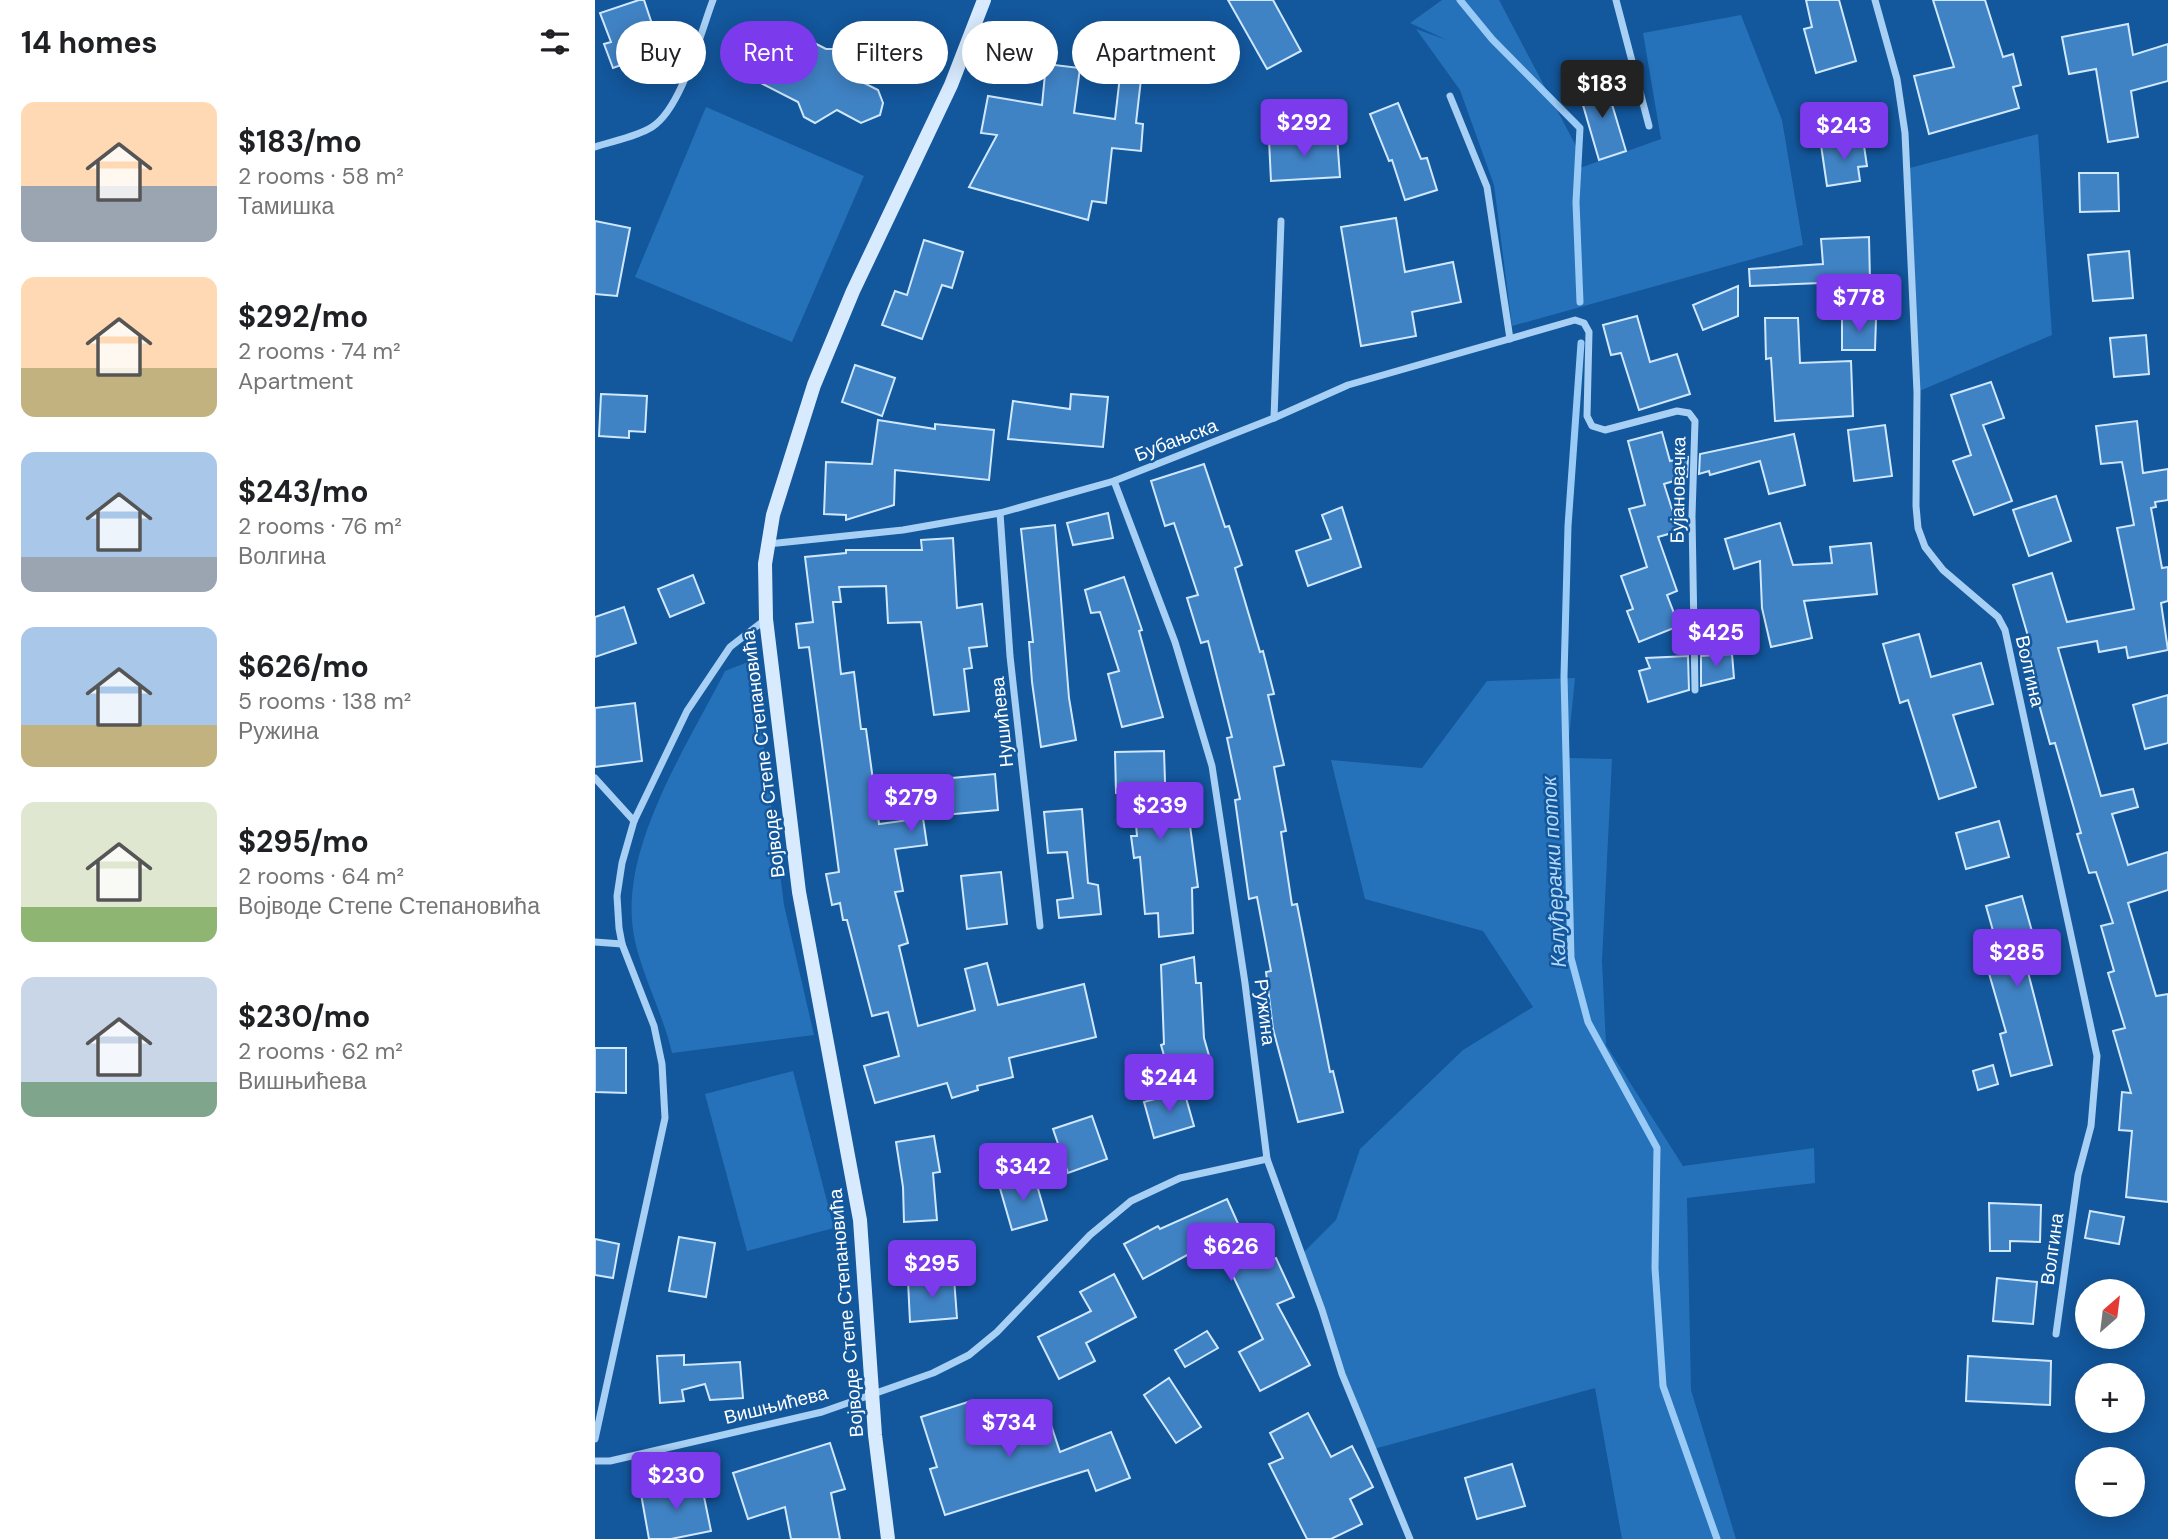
<!DOCTYPE html>
<html lang="en">
<head>
<meta charset="utf-8">
<style>
	:root { --surface:#fff; --page:#f6f6f6; --text:#202124; --muted:#757577; --accent:#7c3aed }
	body { margin:0; font-family:"DM Sans",sans-serif; background:var(--page); color:var(--text); height:100vh; display:flex; flex-direction:column; font-size:26px; white-space:nowrap }
	* { box-sizing:border-box; margin:0 }
	p { font-size:23px; color:var(--muted) }
	.icon { flex:none; width:38px; height:38px; fill:none; stroke:currentColor; stroke-width:2; stroke-linecap:round; stroke-linejoin:round }
	.map { position:relative; flex:1; overflow:hidden }
	.drawer { display:flex; flex-direction:column; background:var(--surface); width:595px }
	.drawer>* { flex:none }
	.banner { position:absolute; left:21px; top:21px; width:665px; height:63px; display:flex; gap:14px }
	.needle { width:46px; rotate:28deg }
	.fabs { position:absolute; left:1480px; top:1279px; display:grid; gap:14px }
	.fabs a { display:grid; place-items:center; width:70px; height:70px; border-radius:50%; background:var(--surface); box-shadow:0 4px 18px #0003; font-size:35px }
	.price { position:absolute; translate:-50% -60px; padding:0 16px; border-radius:7px; background:var(--accent); color:#fff; font-size:23px; line-height:46px; filter:drop-shadow(0 2px 4px #0008) }
	.price::after { content:''; position:absolute; left:50%; top:42px; width:21px; height:16px; margin-left:-10px; background:inherit; clip-path:polygon(0 0,100% 0,50% 100%) }
	.price.selected { background:#222; color:#fff }
	ul { padding:0; list-style:none }
	li { display:flex; align-items:center; gap:21px; height:175px; padding:0 21px }
	li span { display:grid; place-items:center; flex:none; width:196px; height:140px; border-radius:14px; color:#555 }
	li>.icon { margin-inline-start:auto }
	span .icon { width:84px; height:84px; fill:#fffc; stroke-width:1 }
	li b { font-size:30px }
	h2 { display:flex; justify-content:space-between; align-items:center; height:84px; padding:0 21px; font-size:30px }
	.pill { padding:0 24px; border-radius:32px; background:var(--surface); box-shadow:0 4px 18px #0003; font-size:24px; line-height:63px }
	.pill.selected { background:var(--accent); color:#fff }
	main { display:flex; flex:1; min-height:0 }
	.map>svg:first-child { display:block }
	.green { fill:#2672ba }
	.lines { fill:none; stroke-linecap:round; stroke-linejoin:round }
	.stream { stroke:#9acbf7; stroke-width:7 }
	.building { fill:#4083c5; stroke:#d0e8fd; stroke-width:2 }
	.street { stroke:#a8cff4; stroke-width:7 }
	.secondary { stroke:#d8eafd; stroke-width:14 }
	.labels { text-anchor:middle; dominant-baseline:central; stroke-width:5; stroke-linejoin:round; paint-order:stroke }
	.street-label { font-size:19px; fill:#fff; stroke:#13579c }
	.water-label { font-size:21px; font-style:italic; fill:#b5d9fa; stroke:#13579c }
</style>
</head>
<body>
<main>
<section class="drawer">
<h2>14 homes<svg class="icon" aria-label="filters" viewBox="0 0 24 24"><path d="M4 7h16M4 17h16"/><circle cx="9" cy="7" r="2"/><circle cx="15" cy="17" r="2"/></svg></h2>
<ul>
<li><span style="background:linear-gradient(#ffd9b3 60%,#9aa5b1 0)"><svg class="icon" aria-label="home" viewBox="0 0 24 24"><path d="M3 11l9-7 9 7M6 9v11h12V9"/></svg></span><div><b>$183/mo</b><p>2 rooms · 58 m²</p><p>Тамишка</p></div></li>
<li><span style="background:linear-gradient(#ffd9b3 65%,#c2b280 0)"><svg class="icon" aria-label="home" viewBox="0 0 24 24"><path d="M3 11l9-7 9 7M6 9v11h12V9"/></svg></span><div><b>$292/mo</b><p>2 rooms · 74 m²</p><p>Apartment</p></div></li>
<li><span style="background:linear-gradient(#a9c7e8 75%,#9aa5b1 0)"><svg class="icon" aria-label="home" viewBox="0 0 24 24"><path d="M3 11l9-7 9 7M6 9v11h12V9"/></svg></span><div><b>$243/mo</b><p>2 rooms · 76 m²</p><p>Волгина</p></div></li>
<li><span style="background:linear-gradient(#a9c7e8 70%,#c2b280 0)"><svg class="icon" aria-label="home" viewBox="0 0 24 24"><path d="M3 11l9-7 9 7M6 9v11h12V9"/></svg></span><div><b>$626/mo</b><p>5 rooms · 138 m²</p><p>Ружина</p></div></li>
<li><span style="background:linear-gradient(#dfe7d0 75%,#8fb573 0)"><svg class="icon" aria-label="home" viewBox="0 0 24 24"><path d="M3 11l9-7 9 7M6 9v11h12V9"/></svg></span><div><b>$295/mo</b><p>2 rooms · 64 m²</p><p>Војводе Степе Степановића</p></div></li>
<li><span style="background:linear-gradient(#c9d6e8 75%,#7fa58c 0)"><svg class="icon" aria-label="home" viewBox="0 0 24 24"><path d="M3 11l9-7 9 7M6 9v11h12V9"/></svg></span><div><b>$230/mo</b><p>2 rooms · 62 m²</p><p>Вишњићева</p></div></li>
</ul>
</section>
<div class="map">
<svg width="1573" height="1539" viewBox="0 0 1573 1539">
	<rect width="100%" height="100%" fill="#13579c"/>
	<!-- green -->
	<g class="green">
		<path d="M 847,0 L 904,0 L 981,146 L 982,169 L 1066,139 L 1048,33 L 1146,15 L 1187,120 L 1208,245 L 917,326 L 899,185 L 865,90 L 821,29 L 852,40 L 815,23 Z"/>
		<path d="M 111,107 L 269,176 L 197,342 L 40,277 Z"/>
		<path d="M 1443,134 L 1457,335 L 1322,392 L 1311,169 Z"/>
		<path d="M 158,660 L 189,905 L 219,1035 L 77,1053 C 68,1014 48,977 40,941 C 20,853 92,747 130,671 Z"/>
		<path d="M 980,678 L 972,758 L 1017,759 L 1007,961 L 1011,1045 L 1088,1166 L 1219,1148 L 1220,1183 L 1092,1198 L 1096,1390 L 1141,1539 L 1027,1539 L 1000,1388 L 779,1449 L 747,1374 L 707,1254 L 741,1220 L 765,1149 L 868,1050 L 938,1007 L 888,931 L 770,899 L 736,760 L 827,768 L 892,681 Z"/>
		<path d="M 198,1071 L 239,1228 L 152,1251 L 110,1094 Z"/>
	</g>
	<g class="lines">
		<!-- stream -->
		<g class="stream">
			<path d="M 865,0 L 897,39 L 985,128 L 981,202 L 985,302"/>
			<path d="M 986,343 L 973,526 L 969,676 L 976,958 L 993,1022 L 1062,1148 L 1060,1268 L 1068,1386 L 1122,1539"/>
		</g>
	</g>
	<!-- building -->
	<g class="building">
		<path d="M 44,0 L 49,0 L 58,27 L 51,29 L 60,53 L 18,68 L 9,44 L 16,42 L 5,13 Z"/>
		<path d="M 633,0 L 678,0 L 706,51 L 672,69 Z"/>
		<path d="M 1211,0 L 1244,0 L 1261,61 L 1221,73 L 1209,29 L 1217,27 Z"/>
		<path d="M 1338,0 L 1390,0 L 1408,57 L 1418,54 L 1426,85 L 1418,87 L 1424,108 L 1334,134 L 1319,76 L 1359,67 Z"/>
		<path d="M 171,24 L 190,34 L 192,29 L 231,49 L 253,49 L 260,59 L 259,78 L 283,90 L 288,103 L 285,115 L 266,123 L 242,110 L 220,123 L 209,117 L 203,102 L 164,82 L 167,76 L 148,66 Z"/>
		<path d="M 1533,24 L 1538,55 L 1573,44 L 1573,81 L 1536,91 L 1543,137 L 1513,142 L 1501,69 L 1474,74 L 1467,37 Z"/>
		<path d="M 451,64 L 485,68 L 479,113 L 520,119 L 525,76 L 546,79 L 541,123 L 548,124 L 546,151 L 517,148 L 511,203 L 497,201 L 493,220 L 374,187 L 402,135 L 386,133 L 393,96 L 447,105 Z"/>
		<path d="M 1010,81 L 1031,151 L 1004,160 L 983,88 Z"/>
		<path d="M 803,103 L 826,159 L 832,158 L 842,190 L 810,200 L 797,160 L 794,161 L 775,114 Z"/>
		<path d="M 742,136 L 745,177 L 676,181 L 674,140 Z"/>
		<path d="M 1268,139 L 1272,166 L 1263,167 L 1265,181 L 1232,186 L 1226,145 Z"/>
		<path d="M 1484,173 L 1523,173 L 1524,211 L 1485,212 Z"/>
		<path d="M 801,218 L 810,272 L 858,262 L 866,302 L 817,312 L 821,336 L 766,346 L 746,227 Z"/>
		<path d="M 0,221 L 35,228 L 22,296 L 0,294 Z"/>
		<path d="M 1274,237 L 1275,281 L 1155,286 L 1154,269 L 1228,264 L 1226,239 Z"/>
		<path d="M 329,240 L 368,252 L 357,288 L 347,285 L 327,339 L 287,325 L 300,291 L 312,295 Z"/>
		<path d="M 1534,251 L 1538,298 L 1498,301 L 1493,255 Z"/>
		<path d="M 1143,286 L 1143,316 L 1108,330 L 1098,305 Z"/>
		<path d="M 1042,316 L 1055,362 L 1082,354 L 1095,394 L 1044,410 L 1026,353 L 1016,355 L 1008,325 Z"/>
		<path d="M 1170,318 L 1203,318 L 1205,363 L 1256,361 L 1258,416 L 1180,421 L 1176,358 L 1171,359 Z"/>
		<path d="M 1247,318 L 1281,319 L 1280,350 L 1247,350 Z"/>
		<path d="M 1551,335 L 1554,374 L 1519,377 L 1515,338 Z"/>
		<path d="M 260,365 L 300,378 L 287,416 L 247,402 Z"/>
		<path d="M 1396,382 L 1409,418 L 1388,425 L 1417,501 L 1379,515 L 1358,461 L 1376,455 L 1356,395 Z"/>
		<path d="M 6,394 L 52,396 L 50,432 L 34,431 L 34,438 L 4,436 Z"/>
		<path d="M 476,394 L 513,397 L 508,447 L 413,439 L 418,401 L 475,409 Z"/>
		<path d="M 283,420 L 340,429 L 340,424 L 399,430 L 394,480 L 300,470 L 299,505 L 251,520 L 251,515 L 229,514 L 231,462 L 277,464 Z"/>
		<path d="M 1542,421 L 1548,473 L 1573,469 L 1573,500 L 1560,502 L 1561,507 L 1556,508 L 1567,568 L 1573,567 L 1573,601 L 1566,603 L 1573,650 L 1533,658 L 1531,647 L 1504,652 L 1502,641 L 1463,648 L 1506,796 L 1538,789 L 1543,807 L 1517,814 L 1533,865 L 1573,852 L 1573,890 L 1533,903 L 1561,996 L 1573,994 L 1573,1202 L 1531,1197 L 1537,1131 L 1524,1130 L 1527,1092 L 1536,1093 L 1518,1031 L 1530,1028 L 1513,973 L 1519,971 L 1506,926 L 1518,923 L 1501,872 L 1494,873 L 1482,834 L 1486,833 L 1460,743 L 1455,744 L 1443,701 L 1427,645 L 1435,643 L 1418,585 L 1457,573 L 1472,622 L 1539,609 L 1522,528 L 1539,525 L 1527,462 L 1506,464 L 1501,426 Z"/>
		<path d="M 1290,425 L 1297,476 L 1259,481 L 1253,430 Z"/>
		<path d="M 1067,432 L 1075,461 L 1093,457 L 1092,477 L 1069,484 L 1084,531 L 1063,537 L 1082,591 L 1072,595 L 1084,626 L 1044,642 L 1032,611 L 1038,609 L 1026,576 L 1052,567 L 1034,509 L 1050,505 L 1033,441 Z"/>
		<path d="M 1199,434 L 1210,485 L 1174,494 L 1165,461 L 1115,475 L 1114,471 L 1104,474 L 1105,454 Z"/>
		<path d="M 609,464 L 630,527 L 634,526 L 647,565 L 640,568 L 665,652 L 668,651 L 679,694 L 673,695 L 689,765 L 679,767 L 691,831 L 686,832 L 697,905 L 702,904 L 735,1072 L 738,1071 L 748,1112 L 703,1122 L 678,1029 L 671,972 L 676,971 L 662,897 L 654,899 L 640,800 L 645,799 L 632,738 L 637,737 L 613,641 L 606,643 L 592,598 L 603,595 L 579,523 L 570,526 L 556,481 Z"/>
		<path d="M 1461,496 L 1476,541 L 1434,556 L 1418,510 Z"/>
		<path d="M 747,507 L 766,567 L 713,586 L 701,551 L 736,539 L 727,515 Z"/>
		<path d="M 513,513 L 518,538 L 478,545 L 472,523 Z"/>
		<path d="M 1185,523 L 1198,565 L 1237,563 L 1235,547 L 1276,543 L 1282,594 L 1209,601 L 1217,638 L 1176,647 L 1167,608 L 1165,561 L 1139,569 L 1130,539 Z"/>
		<path d="M 460,525 L 474,698 L 481,740 L 446,747 L 437,682 L 434,642 L 438,642 L 426,529 Z"/>
		<path d="M 358,538 L 362,608 L 387,604 L 392,646 L 374,648 L 377,668 L 369,669 L 374,711 L 339,715 L 326,622 L 293,623 L 291,586 L 244,587 L 246,602 L 238,602 L 246,674 L 259,672 L 266,729 L 271,729 L 284,824 L 328,818 L 332,845 L 300,849 L 308,891 L 300,892 L 313,943 L 304,946 L 323,1026 L 380,1010 L 370,969 L 392,963 L 403,1005 L 489,984 L 501,1037 L 414,1058 L 418,1077 L 382,1086 L 383,1090 L 357,1098 L 352,1083 L 280,1103 L 269,1066 L 304,1056 L 293,1012 L 277,1016 L 252,920 L 248,920 L 245,903 L 237,905 L 231,874 L 244,872 L 214,647 L 204,648 L 201,624 L 218,622 L 210,557 L 251,553 L 251,550 L 327,550 L 326,540 Z"/>
		<path d="M 98,575 L 109,603 L 75,617 L 63,589 Z"/>
		<path d="M 529,577 L 547,630 L 544,631 L 568,717 L 527,727 L 513,674 L 524,671 L 505,612 L 496,613 L 490,590 Z"/>
		<path d="M 29,607 L 41,643 L 0,657 L 0,617 Z"/>
		<path d="M 1324,634 L 1336,677 L 1386,663 L 1398,704 L 1358,715 L 1381,787 L 1344,799 L 1313,700 L 1305,703 L 1288,644 Z"/>
		<path d="M 1137,654 L 1139,678 L 1106,686 L 1106,656 Z"/>
		<path d="M 1093,656 L 1094,690 L 1053,702 L 1044,671 L 1055,668 L 1051,658 Z"/>
		<path d="M 1573,695 L 1573,743 L 1550,749 L 1538,705 Z"/>
		<path d="M 40,703 L 47,761 L 0,767 L 0,708 Z"/>
		<path d="M 569,751 L 571,812 L 593,810 L 603,887 L 597,888 L 598,933 L 564,937 L 563,913 L 550,914 L 545,857 L 539,858 L 536,836 L 542,836 L 538,792 L 521,793 L 520,752 Z"/>
		<path d="M 400,774 L 403,810 L 349,815 L 346,779 Z"/>
		<path d="M 487,809 L 493,883 L 503,885 L 506,914 L 464,918 L 462,900 L 478,898 L 472,852 L 453,853 L 449,812 Z"/>
		<path d="M 1404,821 L 1414,857 L 1371,869 L 1361,833 Z"/>
		<path d="M 406,872 L 412,924 L 372,929 L 366,876 Z"/>
		<path d="M 1427,896 L 1442,949 L 1428,953 L 1457,1065 L 1416,1076 L 1405,1034 L 1411,1032 L 1393,970 L 1408,966 L 1391,906 Z"/>
		<path d="M 599,957 L 601,983 L 606,983 L 609,1038 L 617,1066 L 575,1077 L 566,1045 L 569,1044 L 566,965 Z"/>
		<path d="M 0,1048 L 31,1048 L 31,1093 L 0,1092 Z"/>
		<path d="M 1398,1065 L 1403,1084 L 1383,1090 L 1378,1071 Z"/>
		<path d="M 589,1091 L 599,1126 L 559,1138 L 549,1102 Z"/>
		<path d="M 497,1116 L 512,1159 L 473,1173 L 458,1129 Z"/>
		<path d="M 339,1136 L 345,1172 L 338,1173 L 342,1220 L 309,1222 L 308,1187 L 301,1142 Z"/>
		<path d="M 439,1175 L 452,1220 L 417,1230 L 404,1185 Z"/>
		<path d="M 632,1199 L 662,1266 L 681,1258 L 699,1297 L 682,1304 L 715,1365 L 665,1391 L 644,1352 L 668,1339 L 629,1257 L 612,1264 L 605,1248 L 548,1279 L 529,1244 L 563,1226 L 565,1229 Z"/>
		<path d="M 1394,1203 L 1446,1205 L 1445,1242 L 1415,1241 L 1415,1251 L 1395,1251 Z"/>
		<path d="M 1495,1211 L 1529,1217 L 1524,1244 L 1490,1238 Z"/>
		<path d="M 84,1237 L 120,1243 L 111,1297 L 74,1291 Z"/>
		<path d="M 0,1239 L 24,1244 L 18,1278 L 0,1275 Z"/>
		<path d="M 519,1274 L 541,1317 L 491,1343 L 500,1361 L 464,1379 L 443,1337 L 496,1311 L 485,1292 Z"/>
		<path d="M 359,1278 L 362,1318 L 315,1322 L 313,1281 Z"/>
		<path d="M 1402,1278 L 1442,1282 L 1438,1324 L 1398,1321 Z"/>
		<path d="M 612,1331 L 623,1348 L 590,1367 L 580,1350 Z"/>
		<path d="M 89,1355 L 89,1365 L 145,1362 L 148,1398 L 115,1400 L 110,1384 L 87,1390 L 89,1401 L 65,1403 L 62,1356 Z"/>
		<path d="M 1373,1356 L 1456,1361 L 1455,1405 L 1371,1401 Z"/>
		<path d="M 574,1378 L 606,1427 L 581,1443 L 549,1395 Z"/>
		<path d="M 376,1401 L 388,1437 L 453,1416 L 465,1452 L 516,1432 L 535,1478 L 501,1491 L 493,1470 L 350,1515 L 335,1469 L 342,1467 L 326,1417 Z"/>
		<path d="M 713,1413 L 736,1457 L 757,1446 L 778,1487 L 755,1499 L 767,1524 L 736,1539 L 712,1539 L 674,1464 L 688,1458 L 675,1433 Z"/>
		<path d="M 235,1443 L 250,1489 L 236,1493 L 245,1539 L 196,1539 L 190,1507 L 153,1519 L 138,1473 Z"/>
		<path d="M 917,1464 L 930,1506 L 882,1519 L 870,1478 Z"/>
		<path d="M 106,1482 L 116,1531 L 76,1539 L 54,1539 L 46,1494 Z"/>
	</g>
	<g class="lines">
		<!-- street -->
		<g class="street">
			<path d="M 1021,0 L 1054,126"/>
			<path d="M 1280,0 L 1302,79 L 1310,133 L 1322,392 L 1321,506 L 1323,528 L 1330,547 L 1348,570 L 1403,617 L 1410,630 L 1502,1056 L 1496,1126 L 1483,1175 L 1461,1334"/>
			<path d="M 855,96 L 892,187 L 915,339"/>
			<path d="M 0,147 C 18,141 41,137 57,127 C 87,108 105,34 118,0"/>
			<path d="M 679,418 L 686,221"/>
			<path d="M 519,481 L 580,642 L 617,766 L 650,983 L 672,1159 L 727,1310 L 747,1374 L 815,1539"/>
			<path d="M 405,513 L 415,656 L 445,926"/>
			<path d="M 173,544 L 308,530 L 405,513 L 519,481 L 679,418 L 753,385 L 980,320 L 989,323 L 994,332 L 992,416 L 997,426 L 1010,430 L 1082,411 L 1094,413 L 1100,421 L 1097,516 L 1100,690"/>
			<path d="M 0,778 L 39,821"/>
			<path d="M 0,942 L 27,944"/>
			<path d="M 0,1439 L 70,1118 L 67,1064 L 59,1026 L 27,944 L 24,928 L 22,896 L 27,863 L 39,821 L 92,711 L 135,647 L 171,619"/>
			<path d="M 0,1461 L 15,1461 L 227,1412 L 338,1373 L 374,1355 L 402,1332 L 495,1235 L 536,1201 L 585,1178 L 672,1159"/>
		</g>
		<!-- secondary -->
		<path class="secondary" d="M 293,1539 L 280,1435 L 265,1220 L 204,892 L 171,619 L 170,564 L 178,515 L 219,385 L 258,291 L 356,85 L 389,0"/>
	</g>
	<g class="labels">
		<!-- street labels -->
		<g class="street-label">
			<text transform="translate(581 440) rotate(-21)">Бубањска</text>
			<text transform="translate(1083 490) rotate(-89)">Бујановачка</text>
			<text transform="translate(1435 671) rotate(77)">Волгина</text>
			<text transform="translate(407 722) rotate(-96)">Нушићева</text>
			<text transform="translate(168 754) rotate(-97)">Војводе Степе Степановића</text>
			<text transform="translate(670 1012) rotate(83)">Ружина</text>
			<text transform="translate(1457 1249) rotate(-82)">Волгина</text>
			<text transform="translate(251 1313) rotate(-95)">Војводе Степе Степановића</text>
			<text transform="translate(181 1405) rotate(-14)">Вишњићева</text>
		</g>
		<!-- water labels -->
		<g class="water-label">
			<text transform="translate(959 872) rotate(-93)">Калуђерачки поток</text>
		</g>
	</g>
</svg>
<div class="fabs">
<a><svg class="needle" viewBox="-14 -14 28 28"><path d="M0-13l5 13h-10z" fill="#e53935"/><path d="M0 13l5-13h-10z" fill="#757577"/></svg></a>
<a>+</a>
<a>−</a>
</div>
<b class="price selected" style="left:1007px;top:120px">$183</b>
<b class="price" style="left:709px;top:159px">$292</b>
<b class="price" style="left:1249px;top:162px">$243</b>
<b class="price" style="left:1264px;top:334px">$778</b>
<b class="price" style="left:1121px;top:669px">$425</b>
<b class="price" style="left:316px;top:834px">$279</b>
<b class="price" style="left:565px;top:842px">$239</b>
<b class="price" style="left:1422px;top:989px">$285</b>
<b class="price" style="left:574px;top:1114px">$244</b>
<b class="price" style="left:428px;top:1203px">$342</b>
<b class="price" style="left:636px;top:1283px">$626</b>
<b class="price" style="left:337px;top:1300px">$295</b>
<b class="price" style="left:414px;top:1459px">$734</b>
<b class="price" style="left:81px;top:1512px">$230</b>
<div class="banner">
<a class="pill">Buy</a>
<a class="pill selected">Rent</a>
<a class="pill">Filters</a>
<a class="pill">New</a>
<a class="pill">Apartment</a>
</div>
</div>
</main>
</body>
</html>
